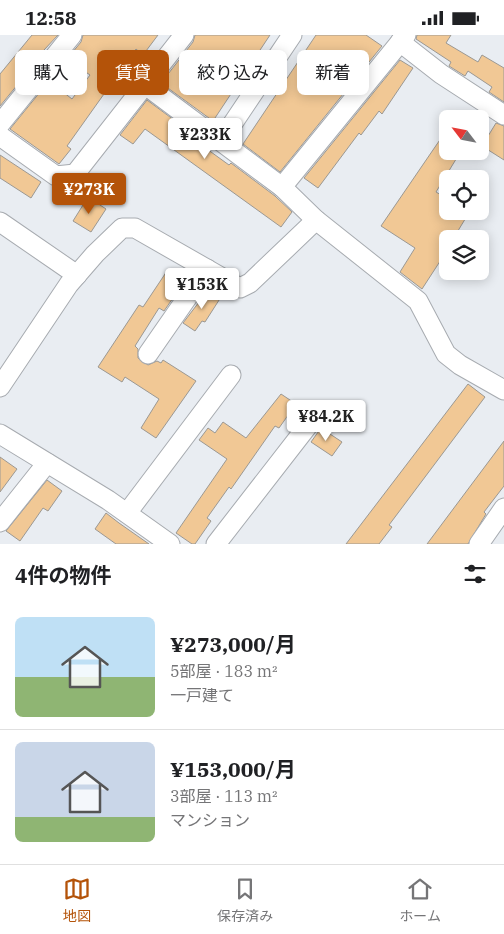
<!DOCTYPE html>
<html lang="ja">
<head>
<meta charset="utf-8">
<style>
	:root { --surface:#fff; --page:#f6f6f6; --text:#202124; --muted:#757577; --line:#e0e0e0; --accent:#b45309 }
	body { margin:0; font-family:"IBM Plex Serif","Noto Sans JP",serif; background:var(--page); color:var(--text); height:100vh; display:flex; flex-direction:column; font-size:19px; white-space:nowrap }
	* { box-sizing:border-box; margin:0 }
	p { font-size:16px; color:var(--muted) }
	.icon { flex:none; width:28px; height:28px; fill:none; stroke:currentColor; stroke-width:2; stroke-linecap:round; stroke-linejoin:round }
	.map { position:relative; height:509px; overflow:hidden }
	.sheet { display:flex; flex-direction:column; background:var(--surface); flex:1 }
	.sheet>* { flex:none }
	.banner { position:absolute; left:15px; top:15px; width:475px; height:45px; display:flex; gap:10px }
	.needle { width:32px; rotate:302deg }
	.tools { position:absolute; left:439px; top:75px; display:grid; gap:10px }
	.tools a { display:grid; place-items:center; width:50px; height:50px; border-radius:8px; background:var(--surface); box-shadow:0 2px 12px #0003; font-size:25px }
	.price { position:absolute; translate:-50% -42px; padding:0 11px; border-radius:5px; background:#fff; color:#222; font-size:16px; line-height:32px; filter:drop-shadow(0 1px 2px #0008) }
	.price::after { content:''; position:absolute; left:50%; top:30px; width:15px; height:11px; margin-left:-8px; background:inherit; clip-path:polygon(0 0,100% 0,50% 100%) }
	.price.current { background:var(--accent); color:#fff }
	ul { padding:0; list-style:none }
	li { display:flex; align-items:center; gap:15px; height:125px; padding:0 15px }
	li+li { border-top:1px solid var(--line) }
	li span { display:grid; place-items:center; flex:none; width:140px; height:100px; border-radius:8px; color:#555 }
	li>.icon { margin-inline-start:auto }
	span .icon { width:60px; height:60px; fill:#fffc; stroke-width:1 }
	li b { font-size:21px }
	h2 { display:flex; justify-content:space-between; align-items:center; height:60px; padding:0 15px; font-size:21px }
	.pill { padding:0 18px; border-radius:8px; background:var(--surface); box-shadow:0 2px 12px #0003; font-size:18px; line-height:45px }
	.pill.current { background:var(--accent); color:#fff }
	.status { display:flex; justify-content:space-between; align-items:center; height:35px; padding:0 25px; background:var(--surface); direction:ltr }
	.status svg { height:14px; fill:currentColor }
	.dock { display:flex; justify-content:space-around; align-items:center; height:70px; border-top:1px solid var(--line); background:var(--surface); font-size:14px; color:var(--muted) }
	.dock a { display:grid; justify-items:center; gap:2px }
	.dock .current { color:var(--accent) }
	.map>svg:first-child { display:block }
	.building { fill:#f1c895; stroke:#9b9893 }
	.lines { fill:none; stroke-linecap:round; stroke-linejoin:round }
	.street-casing { stroke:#a7abb0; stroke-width:21 }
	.street { stroke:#fff; stroke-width:19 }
</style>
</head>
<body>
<div class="status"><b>12:58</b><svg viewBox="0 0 49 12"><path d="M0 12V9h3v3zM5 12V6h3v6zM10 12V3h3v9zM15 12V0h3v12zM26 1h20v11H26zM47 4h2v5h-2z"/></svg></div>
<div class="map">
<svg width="504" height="509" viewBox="0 0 504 509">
	<rect width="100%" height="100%" fill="#e9edf2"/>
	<!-- building -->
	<g class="building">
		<path d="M 32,0 L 58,0 L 30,30 L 32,32 L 0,71 L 0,39 Z"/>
		<path d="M 83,0 L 158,0 L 143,20 L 136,14 L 67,111 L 71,114 L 59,129 L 10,94 L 49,46 L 72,64 L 90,40 L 67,24 L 81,7 Z"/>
		<path d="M 195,0 L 270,0 L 213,86 L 161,48 L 193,7 Z"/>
		<path d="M 316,0 L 366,0 L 382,11 L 280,137 L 243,109 Z"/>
		<path d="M 417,0 L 451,0 L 446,8 L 478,27 L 482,20 L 504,33 L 504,67 L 489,57 L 492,52 L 468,36 L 465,41 L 449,31 L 451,27 L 416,4 Z"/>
		<path d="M 400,25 L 413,33 L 382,79 L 379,76 L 361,100 L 359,98 L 318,153 L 304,143 Z"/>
		<path d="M 147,65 L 201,105 L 200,109 L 229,130 L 231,128 L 275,161 L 292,177 L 281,192 L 145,94 L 133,109 L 120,100 Z"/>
		<path d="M 496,88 L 504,91 L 504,125 L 482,111 Z"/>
		<path d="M 448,93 L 448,116 L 461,116 L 436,157 L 448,164 L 448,176 L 470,176 L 453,204 L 448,204 L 448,214 L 422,254 L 400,237 L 415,213 L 381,191 Z"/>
		<path d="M 0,120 L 41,147 L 31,163 L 0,143 Z"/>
		<path d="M 88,162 L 106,174 L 91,197 L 73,186 Z"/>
		<path d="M 167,236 L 184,247 L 164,276 L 159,273 L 135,311 L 138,314 L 138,323 L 148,330 L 157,326 L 161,328 L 163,325 L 196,346 L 156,403 L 141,393 L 159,364 L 125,342 L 122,347 L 98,332 L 139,270 L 143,272 Z"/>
		<path d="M 209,254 L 221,262 L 205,287 L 202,286 L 195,296 L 183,288 Z"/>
		<path d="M 468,349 L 485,362 L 389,490 L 392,492 L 379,509 L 346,509 Z"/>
		<path d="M 281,359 L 296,369 L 279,393 L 275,391 L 231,454 L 229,452 L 207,483 L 211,486 L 195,509 L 192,509 L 176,498 L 227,424 L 199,405 L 208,393 L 215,398 L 223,387 L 246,403 Z"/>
		<path d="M 321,393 L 342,407 L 332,421 L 311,407 Z"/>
		<path d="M 504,406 L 504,451 L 484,477 L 486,479 L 468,509 L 427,509 Z"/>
		<path d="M 0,422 L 17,434 L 0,457 Z"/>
		<path d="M 47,445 L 62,456 L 48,476 L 43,473 L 20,506 L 6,496 Z"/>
		<path d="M 106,478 L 119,488 L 149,509 L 116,509 L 95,494 Z"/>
	</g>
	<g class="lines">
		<!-- street casing -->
		<g class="street-casing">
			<g id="street">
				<path d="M 400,7 L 441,39 L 504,80"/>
				<path d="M 144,49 L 282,152 L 316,185 L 418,266 L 446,319 L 460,330 L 504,355"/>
				<path d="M 0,89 L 72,0"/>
				<path d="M 0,101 L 56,141 L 75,139 L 184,0"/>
				<path d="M 221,106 L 292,0"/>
				<path d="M 282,152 L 406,0"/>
				<path d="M 0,187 L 77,240"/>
				<path d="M 148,319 L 207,234"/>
				<path d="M 0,352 L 69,249 L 95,219 L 122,193 L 135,193 L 240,253 L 250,248 L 316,185"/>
				<path d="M 0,399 L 108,465 L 170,509"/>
				<path d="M 127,478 L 231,340"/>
				<path d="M 0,487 L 47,428"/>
				<path d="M 216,509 L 313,384"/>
				<path d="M 479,509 L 504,473"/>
			</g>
		</g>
		<!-- street -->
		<use href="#street" class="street"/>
	</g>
</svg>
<div class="tools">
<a><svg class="needle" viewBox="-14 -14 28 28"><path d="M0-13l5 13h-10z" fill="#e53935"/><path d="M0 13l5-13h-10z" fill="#757577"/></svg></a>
<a><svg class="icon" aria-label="locate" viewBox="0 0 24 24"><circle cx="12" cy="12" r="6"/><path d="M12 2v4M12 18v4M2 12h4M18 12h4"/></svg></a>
<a><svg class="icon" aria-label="layers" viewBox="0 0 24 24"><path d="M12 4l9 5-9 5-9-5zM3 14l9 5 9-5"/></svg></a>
</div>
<b class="price" style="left:205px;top:125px">¥233K</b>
<b class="price current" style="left:89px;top:180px">¥273K</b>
<b class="price" style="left:202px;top:275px">¥153K</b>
<b class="price" style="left:326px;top:407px">¥84.2K</b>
<div class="banner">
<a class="pill">購入</a>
<a class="pill current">賃貸</a>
<a class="pill">絞り込み</a>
<a class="pill">新着</a>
</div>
</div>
<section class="sheet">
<h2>4件の物件<svg class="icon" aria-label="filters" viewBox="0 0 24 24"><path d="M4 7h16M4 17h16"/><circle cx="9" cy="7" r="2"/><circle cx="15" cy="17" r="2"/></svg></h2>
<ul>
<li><span style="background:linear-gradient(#bfe0f5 60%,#8fb573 0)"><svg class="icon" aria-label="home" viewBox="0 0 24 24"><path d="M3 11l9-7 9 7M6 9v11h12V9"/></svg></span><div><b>¥273,000/月</b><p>5部屋 · 183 m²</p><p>一戸建て</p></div></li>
<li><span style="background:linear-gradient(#c9d6e8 75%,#8fb573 0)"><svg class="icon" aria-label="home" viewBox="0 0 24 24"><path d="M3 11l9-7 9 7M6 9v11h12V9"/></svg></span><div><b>¥153,000/月</b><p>3部屋 · 113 m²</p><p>マンション</p></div></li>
</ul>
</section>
<nav class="dock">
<a class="current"><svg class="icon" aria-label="map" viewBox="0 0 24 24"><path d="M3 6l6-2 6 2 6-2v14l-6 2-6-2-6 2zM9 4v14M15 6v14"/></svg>地図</a>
<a><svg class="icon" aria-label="saved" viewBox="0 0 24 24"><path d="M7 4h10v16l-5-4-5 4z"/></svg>保存済み</a>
<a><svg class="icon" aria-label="home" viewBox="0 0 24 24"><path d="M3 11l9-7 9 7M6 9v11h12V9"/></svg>ホーム</a>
</nav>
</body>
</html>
